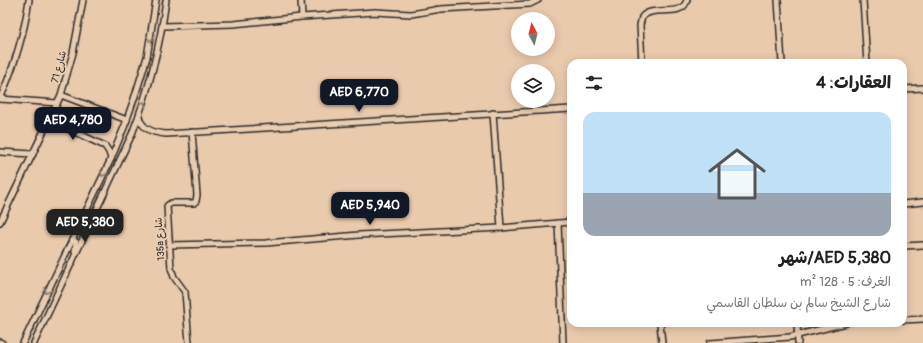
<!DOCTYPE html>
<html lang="ar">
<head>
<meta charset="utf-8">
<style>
	:root { --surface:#fff; --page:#f2f2f2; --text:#222; --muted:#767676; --line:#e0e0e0; --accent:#111827 }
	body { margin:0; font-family:Pangolin,"Playpen Sans Arabic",sans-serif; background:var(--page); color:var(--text); direction:rtl; height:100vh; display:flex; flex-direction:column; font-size:15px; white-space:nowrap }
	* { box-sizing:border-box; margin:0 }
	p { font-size:13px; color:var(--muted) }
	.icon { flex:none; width:22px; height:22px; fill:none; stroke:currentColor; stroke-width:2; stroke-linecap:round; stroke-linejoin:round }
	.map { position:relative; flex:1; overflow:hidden; direction:ltr }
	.panel { position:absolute; left:567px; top:59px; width:340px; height:268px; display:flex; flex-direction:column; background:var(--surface); border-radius:12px; box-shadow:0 2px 10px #0003; direction:rtl }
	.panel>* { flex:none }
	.needle { width:26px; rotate:353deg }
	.controls { position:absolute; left:511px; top:12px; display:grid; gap:8px }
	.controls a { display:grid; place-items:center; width:44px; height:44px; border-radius:50%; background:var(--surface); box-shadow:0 2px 10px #0003; font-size:20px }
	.price { position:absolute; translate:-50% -34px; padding:0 9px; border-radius:8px; background:var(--accent); color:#fff; font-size:13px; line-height:26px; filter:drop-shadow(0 1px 2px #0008) }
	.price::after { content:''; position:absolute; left:50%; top:24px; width:12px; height:9px; margin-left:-6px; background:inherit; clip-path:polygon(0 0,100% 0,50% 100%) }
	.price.active { background:#222; color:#fff }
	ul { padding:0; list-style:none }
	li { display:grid; align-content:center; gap:8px; height:212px; padding:0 16px }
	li+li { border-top:1px solid var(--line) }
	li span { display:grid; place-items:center; height:124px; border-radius:12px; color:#555 }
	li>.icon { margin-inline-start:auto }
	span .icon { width:72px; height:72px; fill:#fffc; stroke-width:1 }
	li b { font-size:17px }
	h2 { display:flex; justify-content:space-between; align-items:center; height:48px; padding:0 16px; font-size:17px }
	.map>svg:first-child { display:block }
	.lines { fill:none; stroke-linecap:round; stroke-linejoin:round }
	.minor-casing { stroke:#2b2b2b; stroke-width:8 }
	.minor { stroke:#eacdb1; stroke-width:5 }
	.oneway { stroke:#8a7c6e }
	.labels { text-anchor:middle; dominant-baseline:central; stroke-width:4; stroke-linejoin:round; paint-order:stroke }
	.street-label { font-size:10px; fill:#2b2b2b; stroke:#eacdb1 }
</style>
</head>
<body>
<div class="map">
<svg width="923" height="343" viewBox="0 0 923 343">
	<rect width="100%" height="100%" fill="#eacaad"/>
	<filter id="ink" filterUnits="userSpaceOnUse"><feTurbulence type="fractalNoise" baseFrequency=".025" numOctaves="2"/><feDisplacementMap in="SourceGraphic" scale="8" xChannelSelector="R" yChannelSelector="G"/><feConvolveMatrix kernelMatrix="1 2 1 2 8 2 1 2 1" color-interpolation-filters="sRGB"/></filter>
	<g filter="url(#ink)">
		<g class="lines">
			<!-- minor casing -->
			<g class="minor-casing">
				<g id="minor">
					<path d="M 301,0 L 302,17"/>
					<path d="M 778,0 L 782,63"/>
					<path d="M 863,0 L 867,63"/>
					<path d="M 163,26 L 233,24 L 302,17 L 375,12 L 411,14 L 441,9 L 530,4 L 538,0"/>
					<path d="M 642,63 L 640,25 L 642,17 C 653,4 682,19 687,0"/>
					<path d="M 903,89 L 923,88"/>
					<path d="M 61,95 L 127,120"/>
					<path d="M 0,99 C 14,67 24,35 29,0"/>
					<path d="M 0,99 L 57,103"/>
					<path d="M 493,113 L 501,228"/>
					<path d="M 139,116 C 141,129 154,133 166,134 L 571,109"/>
					<path d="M 49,120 L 105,146 L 109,152 L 111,159"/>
					<path d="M 0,152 L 33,154"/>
					<path d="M 903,204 L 923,202"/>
					<path d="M 0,222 L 61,95 L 73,53 L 83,0"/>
					<path d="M 558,223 L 563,343"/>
					<path d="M 72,240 L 76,242 L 75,252"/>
					<path d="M 169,245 L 266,243 L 359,235 L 501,228 L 571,222"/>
					<path d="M 903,246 L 923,245"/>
					<path d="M 903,320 L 923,319"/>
					<path d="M 660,323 L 662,343"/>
					<path d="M 797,323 L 798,343"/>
					<path d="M 0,342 L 2,343"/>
					<path d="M 23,343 L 111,159 L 125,125 L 136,93 L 147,57 L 156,0"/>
					<path d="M 34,343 L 132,134 C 149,90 160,46 166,0"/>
					<path d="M 189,343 L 185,292 L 174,277 L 171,268 L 167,206 L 171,203 L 194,203 L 196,201 L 197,195 L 192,132"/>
					<path d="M 710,343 L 790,337 L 846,323"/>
				</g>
			</g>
			<!-- minor -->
			<use href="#minor" class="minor"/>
		</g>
		<!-- one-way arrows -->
		<defs><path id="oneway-chevron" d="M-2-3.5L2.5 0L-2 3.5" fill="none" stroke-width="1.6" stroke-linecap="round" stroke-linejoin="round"/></defs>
		<g class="oneway">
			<use href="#oneway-chevron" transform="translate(150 39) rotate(101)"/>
			<use href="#oneway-chevron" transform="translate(143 104) rotate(-71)"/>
			<use href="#oneway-chevron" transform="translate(103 174) rotate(116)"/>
			<use href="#oneway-chevron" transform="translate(47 291) rotate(115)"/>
		</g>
	</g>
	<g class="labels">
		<!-- street labels -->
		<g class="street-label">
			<text transform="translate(59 67) rotate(-75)">شارع 71</text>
			<text transform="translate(160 239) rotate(-94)">135a شارع</text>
		</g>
	</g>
</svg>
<div class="controls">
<a><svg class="needle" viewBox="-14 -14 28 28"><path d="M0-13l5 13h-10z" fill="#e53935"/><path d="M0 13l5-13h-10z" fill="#767676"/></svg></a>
<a><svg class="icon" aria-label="layers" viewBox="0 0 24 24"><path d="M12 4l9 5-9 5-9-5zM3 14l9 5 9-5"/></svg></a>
</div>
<b class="price" style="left:359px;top:113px">AED 6,770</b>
<b class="price" style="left:73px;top:141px">AED 4,780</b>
<b class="price" style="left:370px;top:226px">AED 5,940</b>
<b class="price active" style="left:85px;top:243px">AED 5,380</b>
<section class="panel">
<h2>العقارات: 4<svg class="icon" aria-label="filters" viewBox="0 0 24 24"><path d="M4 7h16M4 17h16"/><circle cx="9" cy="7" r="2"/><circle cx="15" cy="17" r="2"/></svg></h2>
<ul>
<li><span style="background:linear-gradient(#bfe0f5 65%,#9aa5b1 0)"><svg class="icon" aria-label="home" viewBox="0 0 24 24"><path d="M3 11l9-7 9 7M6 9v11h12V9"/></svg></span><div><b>AED 5,380/شهر</b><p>الغرف: 5 · 128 m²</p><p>شارع الشيخ سالم بن سلطان القاسمي</p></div></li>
</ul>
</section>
</div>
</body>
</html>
